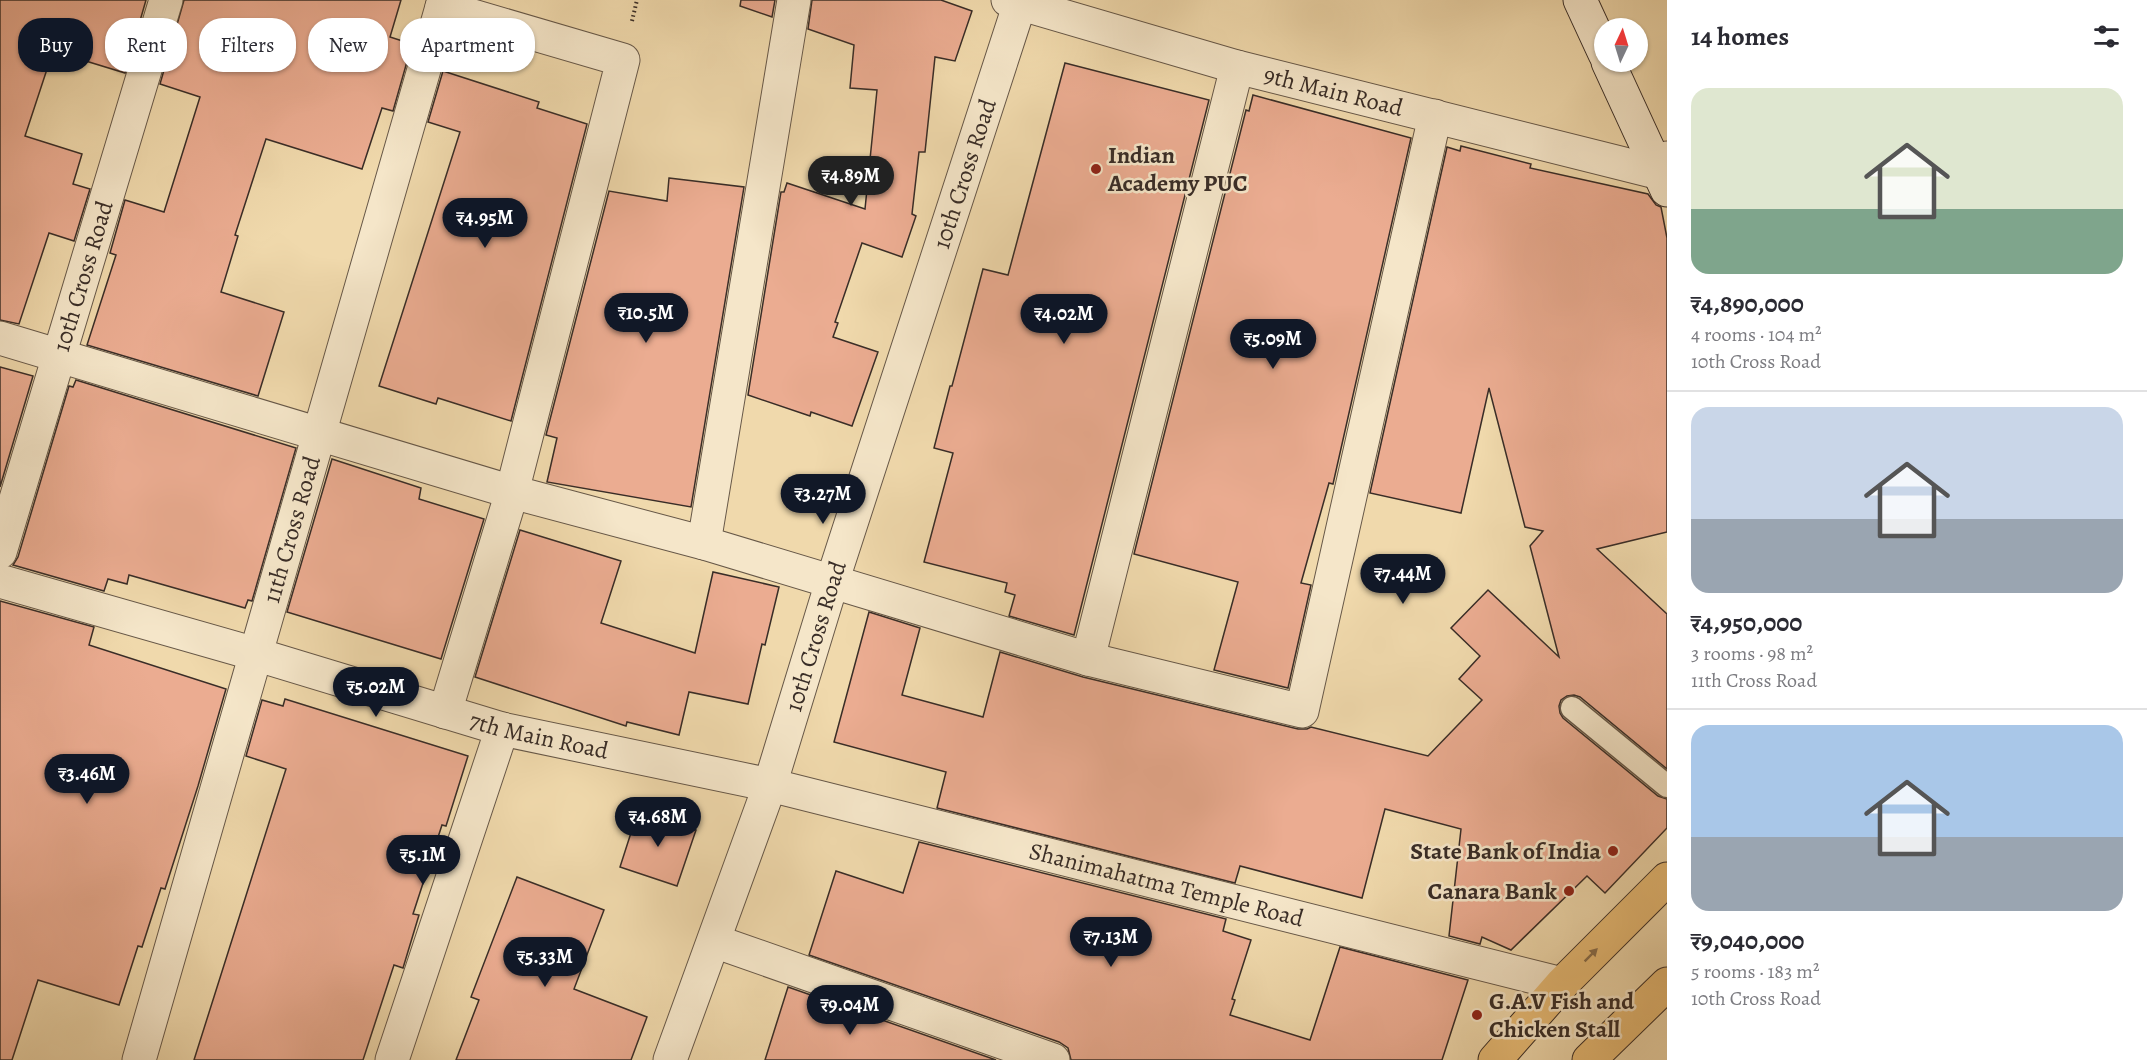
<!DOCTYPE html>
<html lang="en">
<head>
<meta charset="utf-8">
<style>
	:root { --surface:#fff; --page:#f7f7f7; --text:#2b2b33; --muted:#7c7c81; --line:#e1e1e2; --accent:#111827 }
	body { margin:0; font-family:Alegreya,serif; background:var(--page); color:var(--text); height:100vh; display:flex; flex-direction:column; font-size:22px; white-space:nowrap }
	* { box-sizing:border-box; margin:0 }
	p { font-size:20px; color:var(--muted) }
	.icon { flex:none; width:33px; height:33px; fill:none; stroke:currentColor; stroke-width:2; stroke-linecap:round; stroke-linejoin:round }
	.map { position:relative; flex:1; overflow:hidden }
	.side { display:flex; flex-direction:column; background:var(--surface); width:480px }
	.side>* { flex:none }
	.hud { position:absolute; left:18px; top:18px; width:570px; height:54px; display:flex; gap:12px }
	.needle { width:39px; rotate:4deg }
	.buttons { position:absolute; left:1594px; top:18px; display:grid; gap:12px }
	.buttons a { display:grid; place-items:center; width:54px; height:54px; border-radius:50%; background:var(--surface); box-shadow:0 2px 4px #0004; font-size:30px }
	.price { position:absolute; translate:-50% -51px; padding:0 14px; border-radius:21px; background:var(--accent); color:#fff; font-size:20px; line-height:39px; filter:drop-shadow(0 2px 3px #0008) }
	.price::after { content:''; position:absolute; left:50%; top:36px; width:18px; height:14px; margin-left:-9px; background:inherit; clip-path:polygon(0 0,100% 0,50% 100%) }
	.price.on { background:#222; color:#fff }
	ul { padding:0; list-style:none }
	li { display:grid; align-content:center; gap:12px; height:318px; padding:0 24px }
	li+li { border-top:2px solid var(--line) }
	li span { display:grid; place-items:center; height:186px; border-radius:18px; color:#555 }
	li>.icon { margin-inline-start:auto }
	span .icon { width:108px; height:108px; fill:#fffc; stroke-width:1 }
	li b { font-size:26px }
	h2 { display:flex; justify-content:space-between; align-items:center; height:72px; padding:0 24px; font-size:26px }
	.chip { padding:0 21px; border-radius:24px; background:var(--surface); box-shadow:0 2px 4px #0004; font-size:21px; line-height:54px }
	.chip.on { background:var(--accent); color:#fff }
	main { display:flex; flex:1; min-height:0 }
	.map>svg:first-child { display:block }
	.building { fill:#ebac91; stroke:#392d27; stroke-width:1.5 }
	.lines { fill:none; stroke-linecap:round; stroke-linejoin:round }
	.lane-casing { stroke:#675848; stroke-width:25 }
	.street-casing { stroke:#675848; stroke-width:35 }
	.secondary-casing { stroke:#392d27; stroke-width:35 }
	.primary-casing { stroke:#392d27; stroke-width:35 }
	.path { stroke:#392d27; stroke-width:4; stroke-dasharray:1.5 3; stroke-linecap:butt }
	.lane { stroke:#f5e6c9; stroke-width:22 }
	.street { stroke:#f5e6c9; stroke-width:33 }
	.secondary { stroke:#f5e6c9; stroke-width:33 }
	.primary { stroke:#e8bc76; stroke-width:33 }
	.oneway { fill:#886d4b }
	.poi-dot { fill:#8f2418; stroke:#f5e6c9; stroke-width:2 }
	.labels { text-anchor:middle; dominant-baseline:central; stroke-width:5; stroke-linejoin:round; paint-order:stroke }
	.street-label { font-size:24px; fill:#392d27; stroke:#f5e6c9 }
	.poi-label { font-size:24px; font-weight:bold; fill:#392d27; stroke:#f5e6c9; text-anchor:start }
</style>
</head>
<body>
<main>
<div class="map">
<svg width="1667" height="1060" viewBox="0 0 1667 1060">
	<rect width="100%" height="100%" fill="#f0d9ac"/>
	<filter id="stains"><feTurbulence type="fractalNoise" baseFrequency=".00333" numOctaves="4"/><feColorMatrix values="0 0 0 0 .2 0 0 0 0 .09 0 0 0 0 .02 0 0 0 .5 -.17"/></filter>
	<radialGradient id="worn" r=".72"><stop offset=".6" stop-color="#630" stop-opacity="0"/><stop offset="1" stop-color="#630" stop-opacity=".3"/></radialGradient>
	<!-- building -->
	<g class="building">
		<path d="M 0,0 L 146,0 L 125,73 L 53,51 L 25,136 L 82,154 L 73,184 L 90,189 L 74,241 L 49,233 L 19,324 L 0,320 Z"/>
		<path d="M 184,0 L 401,0 L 390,37 L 412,44 L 393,111 L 382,108 L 362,169 L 266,139 L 235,235 L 238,236 L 221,292 L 284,312 L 258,396 L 87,345 L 116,255 L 110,253 L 125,200 L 164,212 L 200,97 L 160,84 Z"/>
		<path d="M 741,0 L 775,0 L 772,17 L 740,6 Z"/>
		<path d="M 812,0 L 941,0 L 972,11 L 955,61 L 935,57 L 925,152 L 919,152 L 912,214 L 916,216 L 902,257 L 862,243 L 835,322 L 838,323 L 833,337 L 878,352 L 852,426 L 811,412 L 810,416 L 748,395 L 781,192 L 784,192 L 787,183 L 865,209 L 877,90 L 850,88 L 854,45 L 808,29 Z"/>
		<path d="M 1065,63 L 1209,100 L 1074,635 L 1009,616 L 1015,595 L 1005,592 L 1007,583 L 924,562 L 953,453 L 934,448 L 950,386 L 952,386 L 983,269 L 1008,275 Z"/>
		<path d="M 443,71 L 539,102 L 537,108 L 587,124 L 511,421 L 438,398 L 436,404 L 379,386 L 460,132 L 428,122 Z"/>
		<path d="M 1253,95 L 1411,138 L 1333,484 L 1329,483 L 1301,583 L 1311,585 L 1288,688 L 1214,670 L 1238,582 L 1134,554 L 1246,110 L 1249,111 Z"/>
		<path d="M 1461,146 L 1531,164 L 1530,168 L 1648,194 L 1656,205 L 1661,207 L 1667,238 L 1667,532 L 1597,549 L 1667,614 L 1667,769 L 1580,697 L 1574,695 L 1567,696 L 1561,700 L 1559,706 L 1560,713 L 1563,718 L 1658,796 L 1667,799 L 1667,828 L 1605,893 L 1587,876 L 1511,950 L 1482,937 L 1480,944 L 1449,936 L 1461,829 L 1385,809 L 1362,898 L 1240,866 L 1235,883 L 937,808 L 946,772 L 834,742 L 869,612 L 920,628 L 902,695 L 983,717 L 1000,652 L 1083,677 L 1298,729 L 1307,729 L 1311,727 L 1428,756 L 1482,700 L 1459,679 L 1480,656 L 1451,628 L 1488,590 L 1559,657 L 1530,546 L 1543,531 L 1525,527 L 1489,388 L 1461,513 L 1370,493 L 1447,147 L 1460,151 Z"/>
		<path d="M 669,178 L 744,187 L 691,507 L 547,482 L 557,438 L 546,435 L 609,191 L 667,201 Z"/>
		<path d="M 0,367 L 33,376 L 0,487 Z"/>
		<path d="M 76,380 L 296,448 L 252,601 L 248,600 L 245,608 L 129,575 L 127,584 L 108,579 L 104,591 L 13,565 L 18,557 L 69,386 L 73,387 Z"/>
		<path d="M 332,459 L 421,488 L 419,499 L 484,519 L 441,659 L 287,612 Z"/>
		<path d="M 520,530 L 621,561 L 601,623 L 695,653 L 713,572 L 779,587 L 765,645 L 762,644 L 748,704 L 689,692 L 679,735 L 627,722 L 626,726 L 475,677 Z"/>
		<path d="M 0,601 L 94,627 L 89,645 L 226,689 L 198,786 L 165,889 L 161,888 L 142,947 L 138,946 L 119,1005 L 38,980 L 12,1060 L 0,1060 Z"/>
		<path d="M 285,699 L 468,756 L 446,826 L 442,825 L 413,914 L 419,915 L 403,968 L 394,965 L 363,1060 L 194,1060 L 286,769 L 246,756 L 262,700 L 283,706 Z"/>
		<path d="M 638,811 L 696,830 L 677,886 L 620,867 Z"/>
		<path d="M 919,842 L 1226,919 L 1223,931 L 1251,940 L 1232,999 L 1235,1000 L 1230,1015 L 1310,1040 L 1340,947 L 1468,980 L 1442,1060 L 1071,1060 L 1068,1048 L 1059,1042 L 809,955 L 836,871 L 903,893 Z"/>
		<path d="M 517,877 L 604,910 L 574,989 L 647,1017 L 631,1060 L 456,1060 L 479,1000 L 471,997 Z"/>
		<path d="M 788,987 L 996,1060 L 765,1060 Z"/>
	</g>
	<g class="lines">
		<!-- lane casing -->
		<g class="lane-casing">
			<path id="lane" d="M 1572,708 L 1667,786"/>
		</g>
		<!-- street casing -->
		<g class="street-casing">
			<g id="street">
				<path id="s1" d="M 1008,0 L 1237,67 L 1660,173 L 1667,158"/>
				<path d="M 442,7 L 623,60 L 512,492 L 445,712"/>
				<path d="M 0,338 L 512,492 L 704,543 L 1088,659 L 1302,711 L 1435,116"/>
				<path d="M 704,543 L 794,0"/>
				<path id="s2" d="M 0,552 L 166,0"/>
				<path id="s3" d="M 0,581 L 255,654 L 502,729 L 770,785 L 1562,984"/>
				<path d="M 1088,659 L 1237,67"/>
				<path d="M 714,941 L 1053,1060"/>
				<path id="s4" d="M 139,1060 L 444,0"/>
				<path d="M 392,1060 L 502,729"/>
				<path id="s5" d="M 670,1060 L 770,785 L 832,582 L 1021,0"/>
			</g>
		</g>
		<!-- secondary casing -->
		<g class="secondary-casing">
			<g id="secondary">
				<path d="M 1580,0 L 1605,54"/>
				<path d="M 1608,62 L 1667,190"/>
			</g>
		</g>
		<!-- primary casing -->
		<g class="primary-casing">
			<g id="primary">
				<path d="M 1495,1060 L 1562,984 L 1667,879"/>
				<path d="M 1589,1060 L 1667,984"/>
			</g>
		</g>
		<!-- path -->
		<path class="path" d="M 632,21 L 637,0"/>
		<!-- lane -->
		<use href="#lane" class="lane"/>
		<!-- street -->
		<use href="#street" class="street"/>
		<!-- secondary -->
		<use href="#secondary" class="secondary"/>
		<!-- primary -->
		<use href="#primary" class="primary"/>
	</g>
	<!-- one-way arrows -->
	<defs><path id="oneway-solid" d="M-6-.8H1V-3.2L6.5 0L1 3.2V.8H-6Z" transform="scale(1.5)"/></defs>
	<use class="oneway" href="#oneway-solid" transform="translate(1591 955) rotate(-45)"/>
	<!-- markers -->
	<g class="poi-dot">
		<circle cx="1096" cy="169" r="6"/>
		<circle cx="1613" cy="851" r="6"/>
		<circle cx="1569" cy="891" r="6"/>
		<circle cx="1477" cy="1015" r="6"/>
	</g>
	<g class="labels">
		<!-- street labels -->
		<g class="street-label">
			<text stroke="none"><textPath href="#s1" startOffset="338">9th Main Road</textPath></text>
			<text stroke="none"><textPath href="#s5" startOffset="934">10th Cross Road</textPath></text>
			<text stroke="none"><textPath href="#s2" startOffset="288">10th Cross Road</textPath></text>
			<text stroke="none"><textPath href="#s4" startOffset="552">11th Cross Road</textPath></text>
			<text stroke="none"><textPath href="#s5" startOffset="448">10th Cross Road</textPath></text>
			<text stroke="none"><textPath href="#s3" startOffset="561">7th Main Road</textPath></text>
			<text stroke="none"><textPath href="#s3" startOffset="1206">Shanimahatma Temple Road</textPath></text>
		</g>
		<!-- poi labels -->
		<g class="poi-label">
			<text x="1108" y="155">Indian<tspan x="1108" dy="28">Academy PUC</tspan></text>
			<text x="1601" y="851" text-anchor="end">State Bank of India</text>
			<text x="1557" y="891" text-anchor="end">Canara Bank</text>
			<text x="1489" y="1001">G.A.V Fish and<tspan x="1489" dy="28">Chicken Stall</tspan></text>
		</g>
	</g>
	<rect width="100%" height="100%" filter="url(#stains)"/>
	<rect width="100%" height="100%" fill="url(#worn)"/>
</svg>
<div class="buttons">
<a><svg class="needle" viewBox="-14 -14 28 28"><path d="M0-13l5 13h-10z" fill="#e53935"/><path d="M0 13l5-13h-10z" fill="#7c7c81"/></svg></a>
</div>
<b class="price on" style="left:851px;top:207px">₹4.89M</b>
<b class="price" style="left:485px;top:249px">₹4.95M</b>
<b class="price" style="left:646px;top:344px">₹10.5M</b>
<b class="price" style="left:1064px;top:345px">₹4.02M</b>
<b class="price" style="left:1273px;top:370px">₹5.09M</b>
<b class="price" style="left:823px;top:525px">₹3.27M</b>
<b class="price" style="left:1403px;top:605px">₹7.44M</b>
<b class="price" style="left:376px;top:718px">₹5.02M</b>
<b class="price" style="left:87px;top:805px">₹3.46M</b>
<b class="price" style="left:658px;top:848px">₹4.68M</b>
<b class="price" style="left:423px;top:886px">₹5.1M</b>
<b class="price" style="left:1111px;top:968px">₹7.13M</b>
<b class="price" style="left:545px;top:988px">₹5.33M</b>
<b class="price" style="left:850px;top:1036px">₹9.04M</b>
<div class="hud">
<a class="chip on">Buy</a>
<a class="chip">Rent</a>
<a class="chip">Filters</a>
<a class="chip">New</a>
<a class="chip">Apartment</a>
</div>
</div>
<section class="side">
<h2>14 homes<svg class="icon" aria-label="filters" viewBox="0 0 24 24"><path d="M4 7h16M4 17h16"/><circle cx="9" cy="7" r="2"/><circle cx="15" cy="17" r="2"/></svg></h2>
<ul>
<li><span style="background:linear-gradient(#dfe7d0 65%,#7fa58c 0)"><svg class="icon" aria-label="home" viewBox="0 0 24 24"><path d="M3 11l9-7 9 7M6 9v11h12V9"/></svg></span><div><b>₹4,890,000</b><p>4 rooms · 104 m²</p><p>10th Cross Road</p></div></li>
<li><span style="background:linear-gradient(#c9d6e8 60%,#9aa5b1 0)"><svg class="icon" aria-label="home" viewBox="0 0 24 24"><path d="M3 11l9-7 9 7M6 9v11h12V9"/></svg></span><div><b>₹4,950,000</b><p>3 rooms · 98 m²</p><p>11th Cross Road</p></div></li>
<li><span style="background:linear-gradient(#a9c7e8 60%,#9aa5b1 0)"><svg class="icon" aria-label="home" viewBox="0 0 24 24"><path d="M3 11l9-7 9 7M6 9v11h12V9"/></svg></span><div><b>₹9,040,000</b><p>5 rooms · 183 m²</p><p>10th Cross Road</p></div></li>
</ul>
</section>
</main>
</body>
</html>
